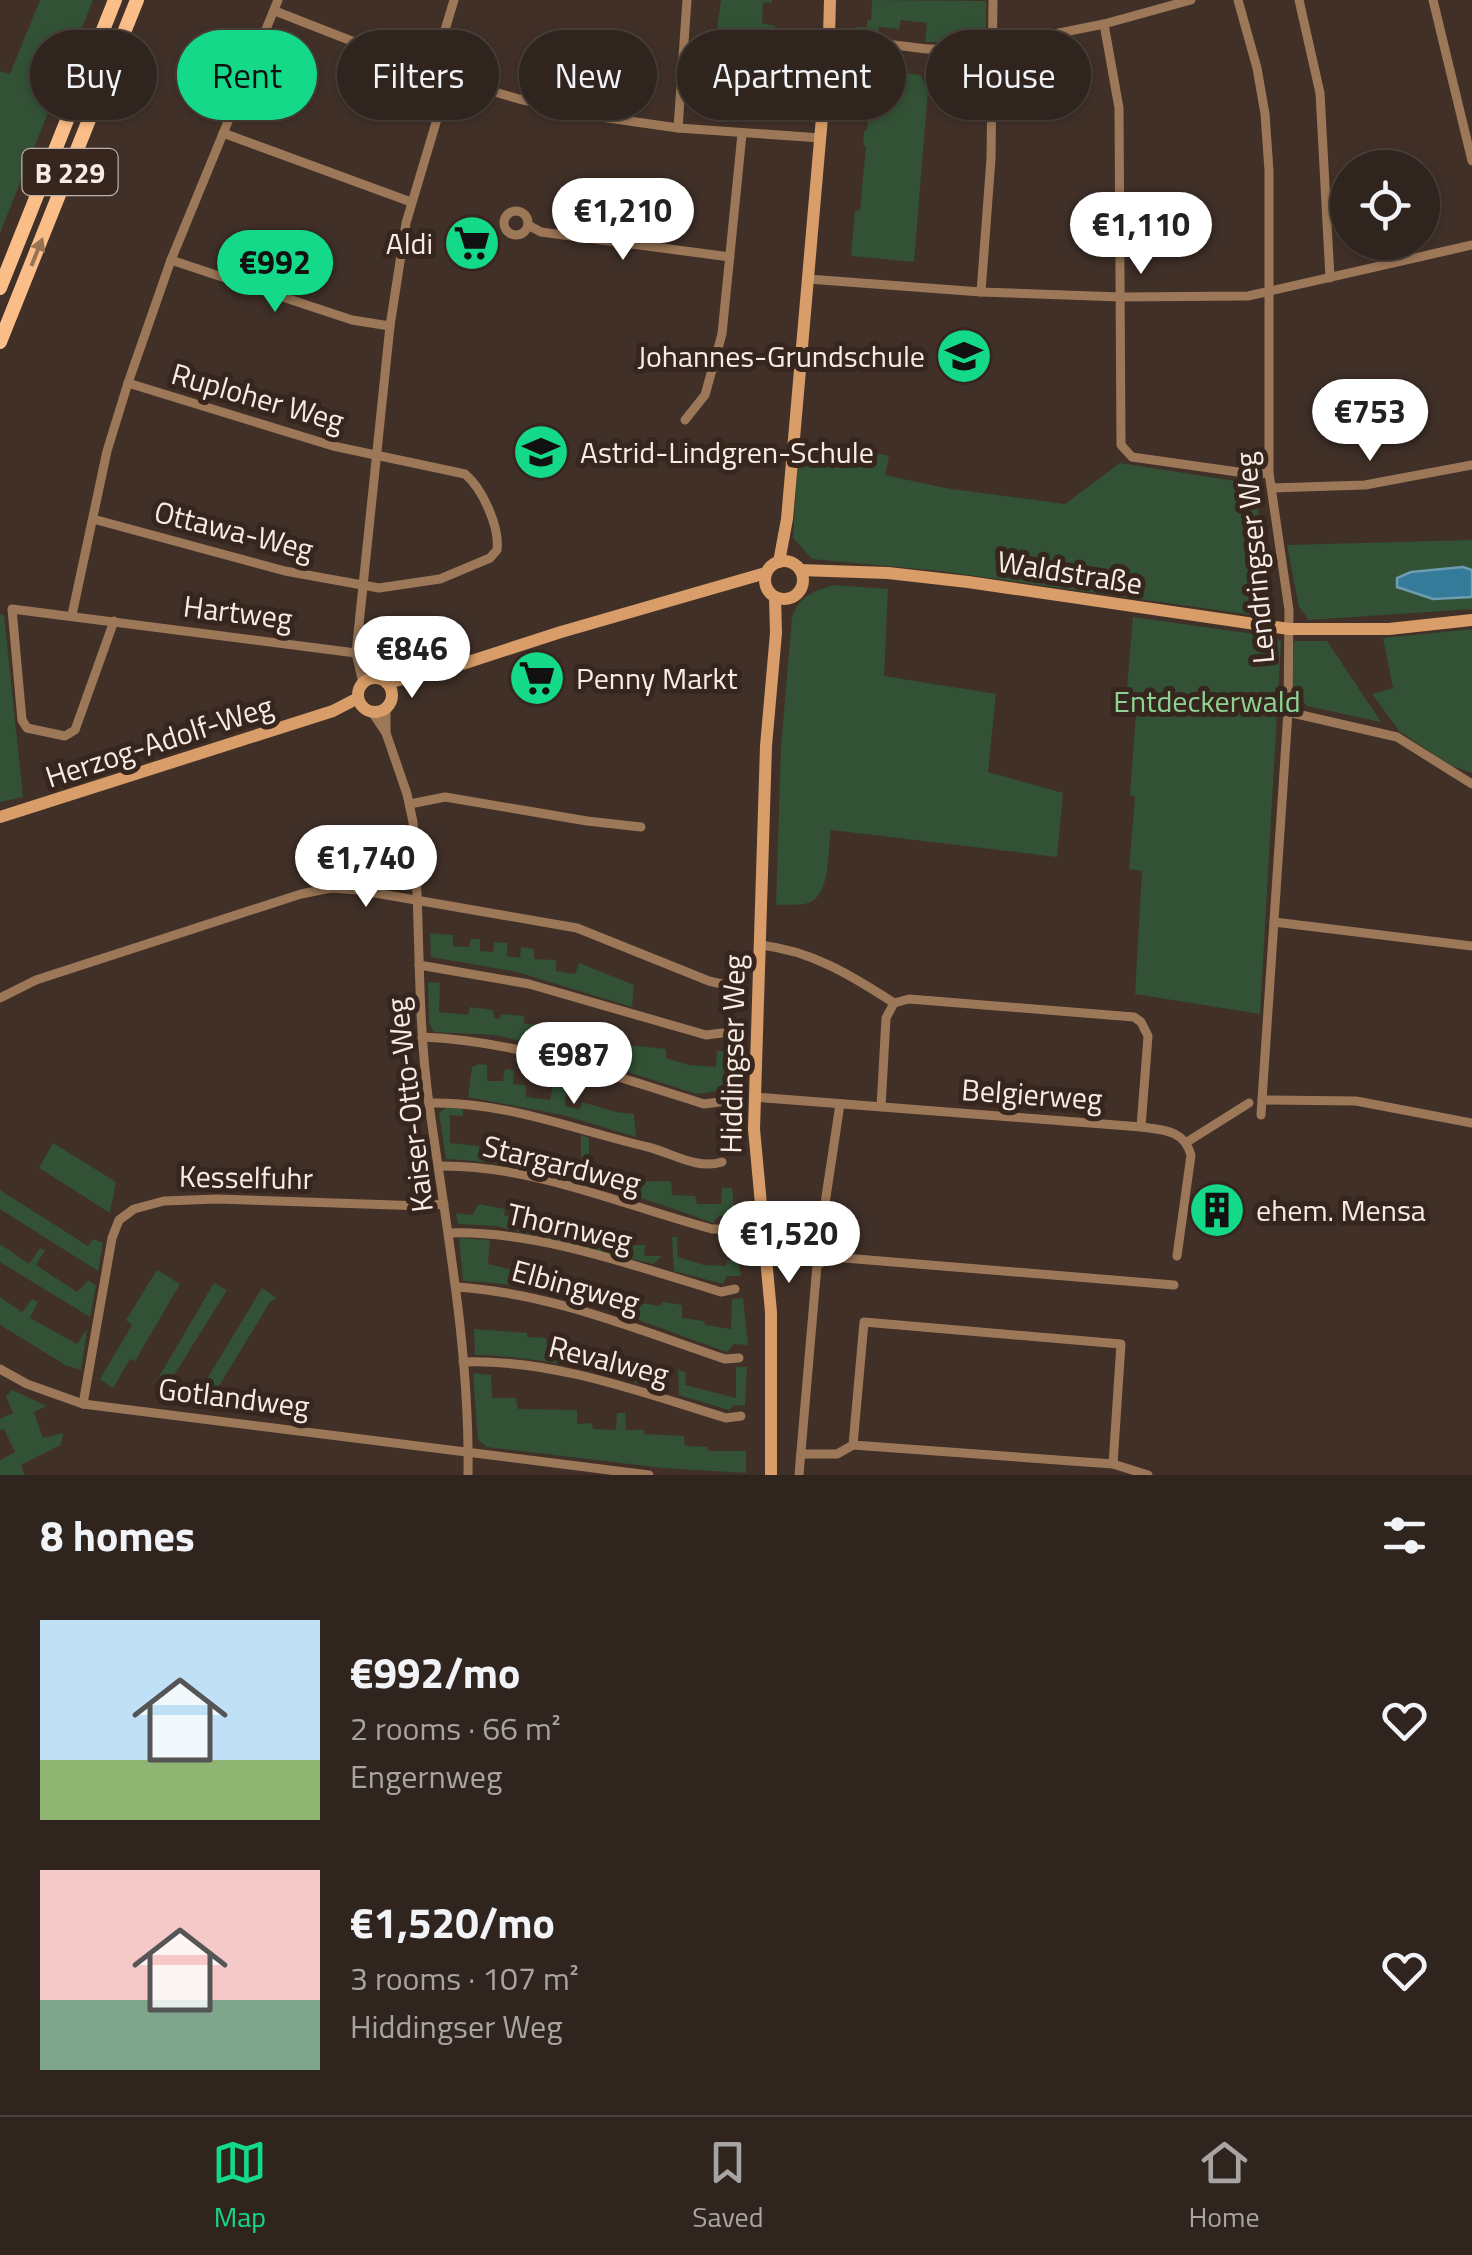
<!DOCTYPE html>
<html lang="en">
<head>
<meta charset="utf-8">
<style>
	:root { --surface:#30241e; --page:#382c27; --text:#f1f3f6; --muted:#a8a4a4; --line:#4b413c; --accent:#14d989 }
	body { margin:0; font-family:"Titillium Web",sans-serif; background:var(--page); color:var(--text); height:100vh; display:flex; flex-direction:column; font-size:38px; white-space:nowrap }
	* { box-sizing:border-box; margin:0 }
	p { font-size:32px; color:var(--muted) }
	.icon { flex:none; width:55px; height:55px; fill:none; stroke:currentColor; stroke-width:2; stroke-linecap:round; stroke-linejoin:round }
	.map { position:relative; height:1475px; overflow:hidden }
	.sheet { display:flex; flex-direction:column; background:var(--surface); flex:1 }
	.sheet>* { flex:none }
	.top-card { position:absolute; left:30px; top:30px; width:1412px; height:90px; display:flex; gap:20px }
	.buttons { position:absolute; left:1330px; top:150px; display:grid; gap:20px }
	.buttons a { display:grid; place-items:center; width:110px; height:110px; border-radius:50%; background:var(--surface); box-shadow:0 2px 8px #0004,0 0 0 2px var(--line); font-size:50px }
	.price { position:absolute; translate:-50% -85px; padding:0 22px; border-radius:35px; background:#fff; color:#222; font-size:32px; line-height:65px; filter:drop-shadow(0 2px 5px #0008) }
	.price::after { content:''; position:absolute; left:50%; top:60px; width:30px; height:22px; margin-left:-15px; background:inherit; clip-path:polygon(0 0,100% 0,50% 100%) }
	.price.active { background:var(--accent); color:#111 }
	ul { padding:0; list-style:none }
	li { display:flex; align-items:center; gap:30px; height:250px; padding:0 40px }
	li span { display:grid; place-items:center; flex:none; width:280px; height:200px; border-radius:0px; color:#555 }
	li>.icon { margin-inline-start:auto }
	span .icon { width:120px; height:120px; fill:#fffc; stroke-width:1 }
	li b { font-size:42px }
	h2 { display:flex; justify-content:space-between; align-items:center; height:120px; padding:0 40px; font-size:42px }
	.pill { padding:0 35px; border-radius:45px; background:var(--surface); box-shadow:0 2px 8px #0004,0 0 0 2px var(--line); font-size:35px; line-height:90px }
	.pill.active { background:var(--accent); color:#111 }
	.tab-bar { display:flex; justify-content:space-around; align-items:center; height:140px; border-top:2px solid var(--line); background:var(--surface); font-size:28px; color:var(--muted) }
	.tab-bar a { display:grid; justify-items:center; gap:5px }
	.tab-bar .active { color:var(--accent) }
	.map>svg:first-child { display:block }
	.green { fill:#325135 }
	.water { fill:#347a99; stroke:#6e9cb0; stroke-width:2.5 }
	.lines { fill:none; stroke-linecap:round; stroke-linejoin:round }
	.minor { stroke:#9d7858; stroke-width:9 }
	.secondary { stroke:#d89d68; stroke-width:12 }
	.primary { stroke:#fbbe89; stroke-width:14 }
	.oneway { fill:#987254 }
	.labels { text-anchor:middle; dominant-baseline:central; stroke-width:10; stroke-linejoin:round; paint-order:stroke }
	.shield { fill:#36261e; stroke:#bdb1aa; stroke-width:2.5 }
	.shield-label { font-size:28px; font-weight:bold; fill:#f7ece6 }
	.poi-label { font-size:30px; fill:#f7ece6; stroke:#36261e; text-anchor:start }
	.street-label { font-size:30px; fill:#f7ece6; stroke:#36261e }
	.park-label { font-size:30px; fill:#8cd393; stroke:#36261e }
</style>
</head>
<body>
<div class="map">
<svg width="1472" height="1475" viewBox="0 0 1472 1475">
	<rect width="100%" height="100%" fill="#403028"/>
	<!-- green -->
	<g class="green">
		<path d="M 40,0 L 93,0 L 0,233 L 0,71 L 10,74 Z"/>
		<path d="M 721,0 L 772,0 L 772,3 L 763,2 L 762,23 L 775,26 L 773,44 L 716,36 Z"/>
		<path d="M 872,0 L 986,1 L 986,38 L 981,42 L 925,42 L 927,23 L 901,20 L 899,29 L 879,27 L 878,40 L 856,38 L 857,27 L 867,27 L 867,21 L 871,20 Z"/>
		<path d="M 865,50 L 878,52 L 878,59 L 895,62 L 894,71 L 920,75 L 928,89 L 914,262 L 851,256 L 855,211 L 860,210 L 866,146 L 863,145 L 864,131 L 867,130 L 873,66 L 864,64 Z"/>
		<path d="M 799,442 L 852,447 L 889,456 L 885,475 L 945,488 L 1065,504 L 1120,463 L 1254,484 L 1274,618 L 940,571 L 812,559 L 793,538 Z"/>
		<path d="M 1472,540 L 1472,570 C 1456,565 1413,571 1397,578 L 1397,587 L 1403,591 L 1472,597 L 1472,609 L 1309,620 L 1299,607 L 1287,545 Z"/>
		<path d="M 834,585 L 888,589 L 884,676 L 996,694 L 988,772 L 1063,793 L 1057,857 L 831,830 C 827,849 832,895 808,903 C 798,906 786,904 776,905 L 781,747 L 792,617 C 799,596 814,591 834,585 Z"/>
		<path d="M 0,614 L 4,615 L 23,797 L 0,802 Z"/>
		<path d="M 1133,617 L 1275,637 L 1281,642 L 1260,1014 L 1135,994 L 1142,871 L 1129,869 L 1135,797 L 1130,795 L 1136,714 L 1125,711 Z"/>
		<path d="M 1472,629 L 1472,773 L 1452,766 L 1400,732 L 1372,694 L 1393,688 L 1383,638 Z"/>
		<path d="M 1294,641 L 1327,641 L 1381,722 L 1307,706 L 1291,690 Z"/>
		<path d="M 430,933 L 453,935 L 453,946 L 469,947 L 471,939 L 480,939 L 480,951 L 493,952 L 494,942 L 507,943 L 507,956 L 520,958 L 521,947 L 534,949 L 534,959 L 556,960 L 556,971 L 575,974 L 579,963 L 634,985 L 632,1007 L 517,972 L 431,957 Z"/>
		<path d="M 428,982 L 440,983 L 439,1012 L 468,1015 L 470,1007 L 493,1010 L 494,1018 L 500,1019 L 501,1014 L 524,1016 L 524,1024 L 556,1025 L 556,1032 L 586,1032 L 587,1041 L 666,1049 L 666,1058 L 689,1065 L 716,1067 L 717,1051 L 729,1051 L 726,1090 L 697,1094 L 558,1050 L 496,1035 L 434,1032 L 429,1023 Z"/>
		<path d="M 479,1064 L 487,1065 L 487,1081 L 503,1081 L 505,1069 L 514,1070 L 513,1084 L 526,1085 L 526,1097 L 550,1100 L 553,1086 L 566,1088 L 565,1106 L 580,1109 L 582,1102 L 616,1112 L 634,1114 L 636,1137 L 563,1115 L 468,1097 L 472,1067 Z"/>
		<path d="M 447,1107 L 463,1109 L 463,1116 L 450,1115 L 450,1143 L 479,1146 L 479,1152 L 488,1152 L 489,1148 L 515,1151 L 516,1154 L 545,1156 L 546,1163 L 581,1163 L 581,1135 L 589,1138 L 589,1171 L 603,1171 L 604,1176 L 624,1176 L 625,1182 L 671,1181 L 672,1195 L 695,1196 L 697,1204 L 721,1204 L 722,1188 L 732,1188 L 735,1215 L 719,1216 L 713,1223 C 625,1191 541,1163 446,1159 L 439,1113 Z"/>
		<path d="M 53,1143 L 116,1182 L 110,1213 L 39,1168 Z"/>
		<path d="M 0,1190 L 88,1246 L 93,1239 L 103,1243 L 98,1271 L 0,1209 Z"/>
		<path d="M 479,1204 L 505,1209 L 504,1216 L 530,1215 L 610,1232 L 611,1236 L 633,1240 L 633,1245 L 645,1245 L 644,1256 L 662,1256 L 653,1264 L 496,1226 L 458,1224 L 456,1213 L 472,1215 Z"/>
		<path d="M 672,1237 L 677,1237 L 678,1257 L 704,1265 L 726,1266 L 727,1260 L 734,1259 L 736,1248 L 741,1276 L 727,1276 L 723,1284 L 674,1271 Z"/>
		<path d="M 459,1238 L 490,1240 L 488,1264 L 620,1295 L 621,1300 L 660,1306 L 662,1302 L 682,1305 L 682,1318 L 704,1321 L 705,1325 L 731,1329 L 732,1299 L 743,1298 L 748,1345 L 734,1344 L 727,1352 C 641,1322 555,1283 463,1281 Z"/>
		<path d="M 0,1244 L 29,1264 L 40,1248 L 45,1250 L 36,1265 L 77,1292 L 89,1280 L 96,1286 L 90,1317 L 0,1262 Z"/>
		<path d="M 157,1270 L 180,1284 L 135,1361 L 130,1359 L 113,1388 L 100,1379 L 132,1325 L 126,1320 Z"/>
		<path d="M 214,1283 L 227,1290 L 166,1388 L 156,1382 Z"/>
		<path d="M 262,1288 L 277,1298 L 270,1302 L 213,1396 L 217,1399 L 211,1409 L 194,1407 L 193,1402 Z"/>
		<path d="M 0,1297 L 22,1312 L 32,1299 L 38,1302 L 30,1318 L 77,1344 L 87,1329 L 81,1370 L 67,1366 L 0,1325 Z"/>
		<path d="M 474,1329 L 527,1333 L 527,1337 L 546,1338 L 547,1345 L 567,1346 L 568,1349 L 604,1350 L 605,1357 L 652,1368 L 651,1387 C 593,1369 536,1356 475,1355 Z"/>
		<path d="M 736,1367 L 747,1367 L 745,1406 L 734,1405 L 729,1410 L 679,1395 L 678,1369 L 686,1373 L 685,1385 L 736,1398 Z"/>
		<path d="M 473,1373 L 491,1375 L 492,1398 L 516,1398 L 518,1409 L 577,1410 L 577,1424 L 592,1423 L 593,1429 L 616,1430 L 617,1413 L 625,1413 L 626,1430 L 644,1430 L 644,1434 L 684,1436 L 685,1446 L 707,1447 L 708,1451 L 746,1451 L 746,1473 L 663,1468 L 487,1447 L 478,1440 Z"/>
		<path d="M 12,1390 L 47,1406 L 34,1412 L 43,1438 L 63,1433 L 61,1445 L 21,1465 L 25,1475 L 0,1475 L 0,1460 L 15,1452 L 4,1429 L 0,1430 L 0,1419 L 13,1413 L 6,1396 Z"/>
	</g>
	<!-- water -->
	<path class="water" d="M 1463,567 L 1472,570 L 1472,597 L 1433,599 L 1397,587 L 1397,578 L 1411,572 Z"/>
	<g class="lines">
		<!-- minor -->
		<g class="minor">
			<path d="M 1238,0 L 1257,68 L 1265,114 L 1269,171 L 1269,473 L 1289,610 L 1288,712 L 1261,1115"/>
			<path d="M 1299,0 L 1320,93 L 1330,278"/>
			<path d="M 1433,0 L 1472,161"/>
			<path d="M 275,11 L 449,79 L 519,99 L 601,117 L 678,128 L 821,138"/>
			<path d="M 1104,24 L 1119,108 L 1121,445 L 1132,457 L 1252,474 L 1269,473"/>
			<path d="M 829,37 L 927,49 L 979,49 L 1104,24 L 1191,0"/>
			<path d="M 432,73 L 454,0"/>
			<path d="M 678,128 L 687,0"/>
			<path d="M 223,133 L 411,202"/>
			<circle cx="516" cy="223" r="12"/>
			<path d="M 528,225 L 541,232 L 730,257"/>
			<path d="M 171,260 L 352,320 L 390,326"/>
			<path d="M 808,279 L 981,292 L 1121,297 L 1248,296 L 1472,245"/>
			<path d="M 981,292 L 991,159 L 993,0"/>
			<path d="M 685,420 L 705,395 L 722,334 L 742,134"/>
			<path d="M 1272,488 L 1365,485 L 1472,465"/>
			<path d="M 93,519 L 285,571 L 379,588 L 440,579 L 490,558 L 497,550 C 500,527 482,488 465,474 L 333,446 L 128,383"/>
			<path d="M 72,615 L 107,451 L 128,383 L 171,260 L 278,0"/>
			<path d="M 114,621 L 75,730 L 65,736 L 27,728 L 22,720 L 12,609 L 356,653"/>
			<path d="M 359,660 L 378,678"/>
			<path d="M 363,683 L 356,653 L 390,326 L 406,223 L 449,79"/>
			<path d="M 372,712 L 386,733 L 407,794 L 413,822 C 421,915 416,1010 429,1104 C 446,1227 470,1350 468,1475"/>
			<path d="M 1288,712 L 1397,737 L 1472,784"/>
			<path d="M 386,733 L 386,708"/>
			<path d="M 410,804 L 445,797 L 587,821 L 641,827"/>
			<path d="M 1274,922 L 1472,946"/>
			<path d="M 759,945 C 810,950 851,975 894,1003"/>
			<path d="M 419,965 L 529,984 L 706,1035 L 722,1033"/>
			<path d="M 0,998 L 36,980 L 301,894 L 331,888 L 358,890 L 577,928 L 709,981 L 726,985"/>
			<path d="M 422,1037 C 521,1041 610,1075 704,1104 L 719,1102"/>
			<path d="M 754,1097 L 1141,1127 C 1164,1130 1184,1130 1191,1155 L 1177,1256"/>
			<path d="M 1262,1100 L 1356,1101 L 1472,1123"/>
			<path d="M 429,1103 C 504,1101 575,1130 648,1147 C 672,1153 697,1170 722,1162"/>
			<path d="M 881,1107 L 886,1018 L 894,1003 L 909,999 L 1134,1017 L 1141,1022 L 1148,1036 L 1141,1127"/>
			<path d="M 1187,1142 L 1249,1103"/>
			<path d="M 439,1166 C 534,1165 622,1205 712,1229 L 729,1229"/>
			<path d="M 821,1230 L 840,1104"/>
			<path d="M 449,1233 C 537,1230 638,1267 721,1292 L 735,1289"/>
			<path d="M 456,1287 C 550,1293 636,1329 725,1359 L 739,1358"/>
			<path d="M 463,1362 C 553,1359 641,1392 726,1418 L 741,1416"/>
			<path d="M 0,1369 L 27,1384 L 83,1404 L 649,1475"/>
			<path d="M 83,1404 L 112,1238 L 119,1220 L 134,1209 L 164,1201 L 217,1199 L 423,1206 L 444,1204"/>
			<path d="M 801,1454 L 837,1454 L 853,1445 L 1113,1464 L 1121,1344 L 864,1322 L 853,1445"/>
			<path d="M 1113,1464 L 1148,1475"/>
			<path d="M 799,1475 L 817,1265 L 832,1257 L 1174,1285"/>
		</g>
		<!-- secondary -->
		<g class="secondary">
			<circle cx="784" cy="580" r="19"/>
			<path d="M 779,562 L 787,519 L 829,37 L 830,0"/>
			<path d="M 800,570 L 888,573 L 968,582 L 1289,629 L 1389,629 L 1472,620"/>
			<circle cx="375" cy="695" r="17"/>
			<path d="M 387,683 L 453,667 L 561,632 L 766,573"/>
			<path d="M 0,817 L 333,711 L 358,698"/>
			<path d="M 771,1475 L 771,1312 L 754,1129 L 766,746 L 776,633 L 775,597"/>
		</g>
		<!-- primary -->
		<g class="primary">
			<path d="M 0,288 L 115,0"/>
			<path d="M 0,342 L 137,0"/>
		</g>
	</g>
	<!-- one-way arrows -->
	<defs><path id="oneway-solid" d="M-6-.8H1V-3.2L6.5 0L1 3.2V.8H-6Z" transform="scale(2.5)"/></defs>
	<use class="oneway" href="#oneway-solid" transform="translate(37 252) rotate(-68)"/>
	<!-- icons -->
	<defs>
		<g id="supermarket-disc" transform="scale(2.875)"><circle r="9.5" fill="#14d989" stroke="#36261e"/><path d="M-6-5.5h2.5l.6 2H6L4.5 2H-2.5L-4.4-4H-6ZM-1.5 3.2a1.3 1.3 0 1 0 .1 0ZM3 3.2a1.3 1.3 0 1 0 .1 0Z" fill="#111"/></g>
		<g id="school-disc" transform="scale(2.875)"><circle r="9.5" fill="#14d989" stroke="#36261e"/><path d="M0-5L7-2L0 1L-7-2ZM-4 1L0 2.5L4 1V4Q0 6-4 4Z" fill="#111"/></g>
		<g id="building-disc" transform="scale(2.875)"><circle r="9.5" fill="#14d989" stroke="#36261e"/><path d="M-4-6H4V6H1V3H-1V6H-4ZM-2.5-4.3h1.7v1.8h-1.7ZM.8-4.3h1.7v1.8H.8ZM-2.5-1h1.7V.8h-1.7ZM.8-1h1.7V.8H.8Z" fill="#111"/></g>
	</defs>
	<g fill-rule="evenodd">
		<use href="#supermarket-disc" x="472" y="243"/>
		<use href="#school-disc" x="964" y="356"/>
		<use href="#school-disc" x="541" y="452"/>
		<use href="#supermarket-disc" x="537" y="678"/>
		<use href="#building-disc" x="1217" y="1210"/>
	</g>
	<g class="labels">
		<!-- shield labels -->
		<rect class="shield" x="22.5" y="149" width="95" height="46" rx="8"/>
		<g class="shield-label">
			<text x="70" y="172">B 229</text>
		</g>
		<!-- poi labels -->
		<g class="poi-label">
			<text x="433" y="243" text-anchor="end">Aldi</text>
			<text x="925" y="356" text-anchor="end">Johannes-Grundschule</text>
			<text x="580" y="452">Astrid-Lindgren-Schule</text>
			<text x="576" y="678">Penny Markt</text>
			<text x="1256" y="1210">ehem. Mensa</text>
		</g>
		<!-- street labels -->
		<g class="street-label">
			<text transform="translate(258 397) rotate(16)">Ruploher Weg</text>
			<text transform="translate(234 530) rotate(14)">Ottawa-Weg</text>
			<text transform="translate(1254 558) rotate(-95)">Lendringser Weg</text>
			<text transform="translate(1070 572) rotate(9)">Waldstraße</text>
			<text transform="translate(238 612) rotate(7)">Hartweg</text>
			<text transform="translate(159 741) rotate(-18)">Herzog-Adolf-Weg</text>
			<text transform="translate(732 1054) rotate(-89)">Hiddingser Weg</text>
			<text transform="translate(1032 1094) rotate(4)">Belgierweg</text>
			<text transform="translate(409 1105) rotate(-97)">Kaiser-Otto-Weg</text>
			<text transform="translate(562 1164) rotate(14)">Stargardweg</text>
			<text transform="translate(246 1177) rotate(1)">Kesselfuhr</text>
			<text transform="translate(570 1227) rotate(13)">Thornweg</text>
			<text transform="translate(576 1286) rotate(15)">Elbingweg</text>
			<text transform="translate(609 1360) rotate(14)">Revalweg</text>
			<text transform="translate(234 1397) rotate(7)">Gotlandweg</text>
		</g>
		<!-- park labels -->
		<g class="park-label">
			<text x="1207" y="701">Entdeckerwald</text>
		</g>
	</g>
</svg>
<div class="buttons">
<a><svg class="icon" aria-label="locate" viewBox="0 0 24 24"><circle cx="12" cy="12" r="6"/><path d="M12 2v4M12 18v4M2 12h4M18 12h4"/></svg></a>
</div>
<b class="price" style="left:623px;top:263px">€1,210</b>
<b class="price" style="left:1141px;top:277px">€1,110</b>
<b class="price active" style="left:275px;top:315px">€992</b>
<b class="price" style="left:1370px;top:464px">€753</b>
<b class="price" style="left:412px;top:701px">€846</b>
<b class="price" style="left:366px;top:910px">€1,740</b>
<b class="price" style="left:574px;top:1107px">€987</b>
<b class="price" style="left:789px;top:1286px">€1,520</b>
<div class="top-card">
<a class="pill">Buy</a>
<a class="pill active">Rent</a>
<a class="pill">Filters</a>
<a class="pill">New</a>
<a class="pill">Apartment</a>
<a class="pill">House</a>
</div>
</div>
<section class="sheet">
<h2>8 homes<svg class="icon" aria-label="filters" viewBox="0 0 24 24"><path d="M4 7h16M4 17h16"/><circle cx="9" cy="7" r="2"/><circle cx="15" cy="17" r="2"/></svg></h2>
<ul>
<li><span style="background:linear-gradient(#bfe0f5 70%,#8fb573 0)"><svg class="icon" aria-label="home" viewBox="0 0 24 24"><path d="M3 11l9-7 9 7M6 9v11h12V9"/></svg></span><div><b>€992/mo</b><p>2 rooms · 66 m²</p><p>Engernweg</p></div><svg class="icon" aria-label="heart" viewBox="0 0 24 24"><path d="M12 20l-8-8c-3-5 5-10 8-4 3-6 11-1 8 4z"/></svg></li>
<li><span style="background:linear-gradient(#f6c9c9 65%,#7fa58c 0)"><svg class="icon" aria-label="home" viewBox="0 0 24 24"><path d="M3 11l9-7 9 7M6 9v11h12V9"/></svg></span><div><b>€1,520/mo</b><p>3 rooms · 107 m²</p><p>Hiddingser Weg</p></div><svg class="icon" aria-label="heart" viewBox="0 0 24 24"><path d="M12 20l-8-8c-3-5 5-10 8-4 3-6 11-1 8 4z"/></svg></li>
</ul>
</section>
<nav class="tab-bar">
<a class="active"><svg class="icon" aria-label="map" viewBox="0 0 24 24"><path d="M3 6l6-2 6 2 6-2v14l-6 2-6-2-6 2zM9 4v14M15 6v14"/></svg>Map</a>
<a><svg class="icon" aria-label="saved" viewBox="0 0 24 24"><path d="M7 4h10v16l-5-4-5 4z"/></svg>Saved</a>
<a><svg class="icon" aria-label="home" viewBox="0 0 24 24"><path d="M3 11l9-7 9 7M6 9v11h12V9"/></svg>Home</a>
</nav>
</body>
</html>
